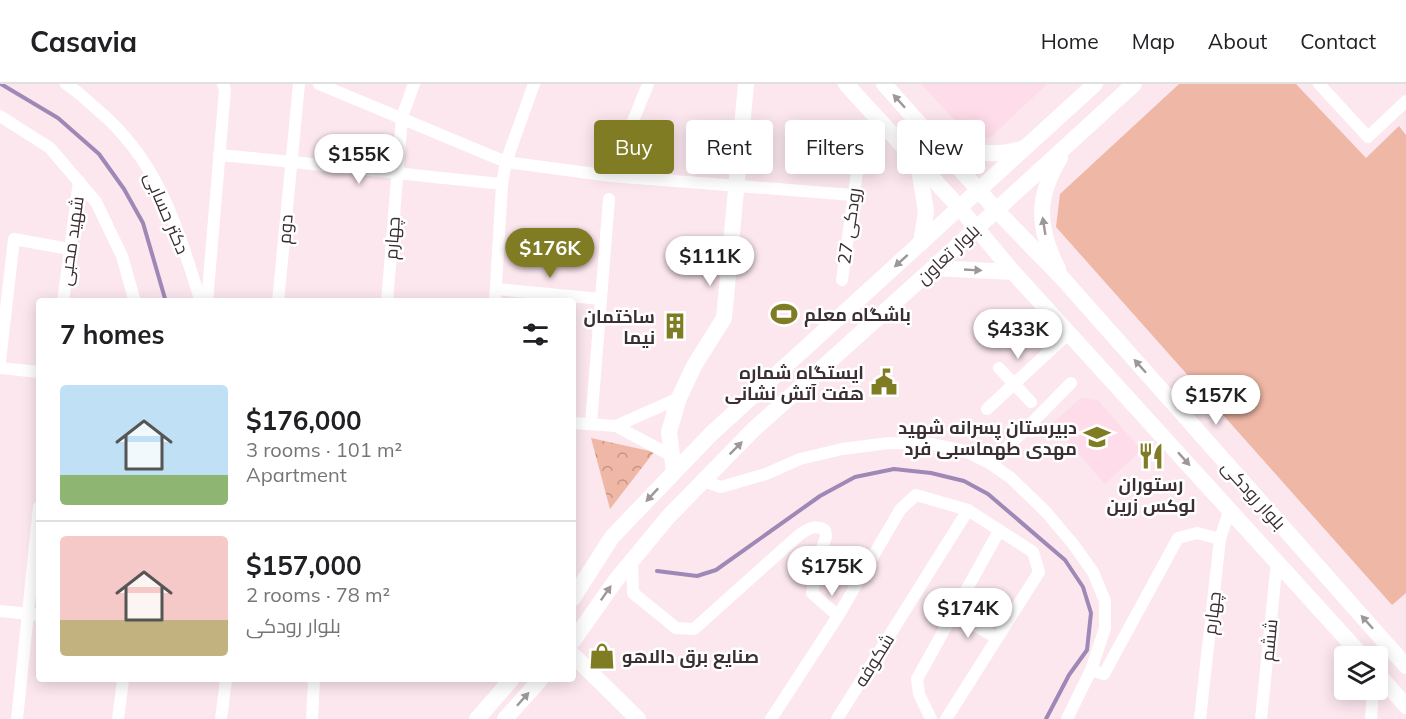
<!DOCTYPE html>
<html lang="en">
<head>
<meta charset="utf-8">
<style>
	:root { --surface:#fff; --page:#f6f6f6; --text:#202124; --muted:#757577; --line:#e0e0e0; --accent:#7f7c24 }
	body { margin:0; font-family:Mulish,Cairo,sans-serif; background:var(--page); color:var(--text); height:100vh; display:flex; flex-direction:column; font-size:22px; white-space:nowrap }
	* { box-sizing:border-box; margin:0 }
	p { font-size:20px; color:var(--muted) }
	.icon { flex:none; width:33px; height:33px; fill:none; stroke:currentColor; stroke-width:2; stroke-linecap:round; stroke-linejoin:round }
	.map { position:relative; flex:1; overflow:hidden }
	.sheet { position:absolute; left:36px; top:214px; width:540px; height:384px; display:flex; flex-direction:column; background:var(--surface); border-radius:6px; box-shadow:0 3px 15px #0003 }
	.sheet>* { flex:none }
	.guide { position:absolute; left:594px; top:36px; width:570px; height:54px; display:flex; gap:12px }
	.tools { position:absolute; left:1334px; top:562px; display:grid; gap:12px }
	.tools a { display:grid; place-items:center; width:54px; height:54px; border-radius:6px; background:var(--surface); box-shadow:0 3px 15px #0003; font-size:30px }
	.price { position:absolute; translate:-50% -51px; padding:0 14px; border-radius:21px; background:#fff; color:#222; font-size:20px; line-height:39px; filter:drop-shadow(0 2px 3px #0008) }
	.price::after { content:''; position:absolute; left:50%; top:36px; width:18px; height:14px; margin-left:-9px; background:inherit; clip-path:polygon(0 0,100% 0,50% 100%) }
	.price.on { background:var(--accent); color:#fff }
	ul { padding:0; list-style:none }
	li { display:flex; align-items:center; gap:18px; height:150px; padding:0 24px }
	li+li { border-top:2px solid var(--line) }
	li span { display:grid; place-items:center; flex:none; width:168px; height:120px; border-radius:6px; color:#555 }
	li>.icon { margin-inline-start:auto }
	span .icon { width:72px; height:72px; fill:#fffc; stroke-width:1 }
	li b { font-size:26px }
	h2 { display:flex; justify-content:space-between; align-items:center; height:72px; padding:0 24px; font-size:26px }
	.chip { padding:0 21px; border-radius:6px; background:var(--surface); box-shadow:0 3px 15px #0003; font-size:21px; line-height:54px }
	.chip.on { background:var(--accent); color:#fff }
	header { display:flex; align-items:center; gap:36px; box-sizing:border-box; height:84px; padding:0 30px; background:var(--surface); border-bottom:2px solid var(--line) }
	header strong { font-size:28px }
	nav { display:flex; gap:33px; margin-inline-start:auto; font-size:21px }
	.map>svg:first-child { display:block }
	.built { fill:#fedce9 }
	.green { fill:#efb7a5 }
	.forest { fill:url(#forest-crowns) }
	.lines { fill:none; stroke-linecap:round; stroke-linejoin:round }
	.stream { stroke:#9e88b6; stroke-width:4 }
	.street { stroke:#fff; stroke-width:12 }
	.secondary { stroke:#fff; stroke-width:16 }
	.oneway { fill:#9d979a }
	.labels { text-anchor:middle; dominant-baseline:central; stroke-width:5; stroke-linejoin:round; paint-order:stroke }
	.street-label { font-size:18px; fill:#3b2f34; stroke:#fff }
	.poi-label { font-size:18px; font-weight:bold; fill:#3b2f34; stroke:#fff; text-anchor:end }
</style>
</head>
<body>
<header>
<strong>Casavia</strong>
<nav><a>Home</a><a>Map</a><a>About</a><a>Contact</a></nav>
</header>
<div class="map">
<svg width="1406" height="635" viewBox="0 0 1406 635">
	<defs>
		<pattern id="forest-crowns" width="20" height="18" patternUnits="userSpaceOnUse" patternTransform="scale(1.5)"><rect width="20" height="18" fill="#efb7a5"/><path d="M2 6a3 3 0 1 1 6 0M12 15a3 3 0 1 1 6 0" fill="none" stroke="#c39587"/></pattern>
	</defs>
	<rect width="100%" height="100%" fill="#fce7ef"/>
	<!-- built -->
	<g class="built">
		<path d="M 921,0 L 1047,0 L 990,54 L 972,55 Z"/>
		<path d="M 1081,314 L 1098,316 L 1141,366 L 1105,400 L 1052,340 Z"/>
	</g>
	<!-- green -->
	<path class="green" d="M 1179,0 L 1296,0 L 1366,74 L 1399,42 L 1406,51 L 1406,509 L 1392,521 L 1056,143 L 1060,110 Z"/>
	<!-- forest -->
	<path class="forest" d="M 591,354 L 654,368 L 610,425 Z"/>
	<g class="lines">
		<!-- stream -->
		<g class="stream">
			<path d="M 1,0 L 58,34 L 99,70 L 124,105 L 143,139 L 166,218"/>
			<path d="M 657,487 L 697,492 L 716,486 L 820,412 L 855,393 L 894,385 L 931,389 L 964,397 L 988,410 L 1065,476 L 1083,503 L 1091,529 L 1087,566 L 1069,591 L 1046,635"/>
		</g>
		<!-- street -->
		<g class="street">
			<path d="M 66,0 C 78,7 87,17 98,26 C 160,79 177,143 201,218"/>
			<path d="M 319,0 L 506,78 L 611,92 L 853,111"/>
			<path d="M 1319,0 L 1368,53 L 1406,17"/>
			<path d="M 0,32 L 50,64 L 96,118 L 122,172 L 135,218"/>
			<path d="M 219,71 C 313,79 408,91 502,100"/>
			<path d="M 611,92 L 648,0"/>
			<path d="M 842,196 L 862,52"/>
			<path d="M 496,205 L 601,215"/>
			<path d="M 63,218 L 79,97"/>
			<path d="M 207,218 L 225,6 L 223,0"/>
			<path d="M 278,218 L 299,0"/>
			<path d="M 387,218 L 402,33 L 414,0"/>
			<path d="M 495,218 L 502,100 L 506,78 L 534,0"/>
			<path d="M 0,277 L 14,155 L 69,165"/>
			<path d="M 0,284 L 39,288"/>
			<path d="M 999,284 L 1031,318"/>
			<path d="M 987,325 L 1069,249"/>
			<path d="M 573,339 L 616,342"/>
			<path d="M 591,340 L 609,115"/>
			<path d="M 672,372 L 616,342 L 679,314"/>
			<path d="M 991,380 L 1071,299"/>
			<path d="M 703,397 L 721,403 L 766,390 L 800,375 L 842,365 L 889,359 L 931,360 L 965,367 L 991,380 L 1011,394 L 1046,428 L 1073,460 L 1093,488 L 1105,517 L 1105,544 L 1091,586 L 1067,635"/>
			<path d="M 632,476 L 633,509 L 676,544 L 694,545 L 799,451 C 808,445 814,440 825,446 L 826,452 L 818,478 L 812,509 L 838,532"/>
			<path d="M 0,527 L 39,531"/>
			<path d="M 953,529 L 997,554"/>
			<path d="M 1091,586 L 1104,590 L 1178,454 L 1197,449 L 1220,455"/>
			<path d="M 17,635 L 39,423"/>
			<path d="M 118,635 L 123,596"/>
			<path d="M 221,635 L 226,596"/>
			<path d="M 312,635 L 314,596"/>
			<path d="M 771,635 L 838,532 L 900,426 L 916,411 L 968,426 L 1033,468 L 1039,488 L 946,635"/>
			<path d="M 837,635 L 968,426"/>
			<path d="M 931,635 L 919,610 L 917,595 L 999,447"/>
			<path d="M 1200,635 L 1220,455 L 1230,424"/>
			<path d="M 1261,635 L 1277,477"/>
			<path d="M 1371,635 L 1373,606"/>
		</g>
		<!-- secondary -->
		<g class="secondary">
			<path d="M 846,0 L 958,122 L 1013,188 L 1363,573"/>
			<path d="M 884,0 L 999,129 L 1064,196 L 1406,582"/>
			<path d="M 935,56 C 965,67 993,75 1024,64"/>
			<path d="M 918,80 L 926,127 L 921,159"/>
			<path d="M 933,184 L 1013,188"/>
			<path d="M 1058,185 C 1037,144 1036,113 1060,74"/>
			<path d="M 674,388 L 669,348 L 679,314 L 694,282 L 724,234 L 746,0"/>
			<path d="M 573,514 L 612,453 L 711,350 L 1095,0"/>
			<path d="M 573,557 L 616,496 L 668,433 L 753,346 L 933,184 L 1134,0"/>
			<path d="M 573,571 L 638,635"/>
			<path d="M 1377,589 L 1406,622"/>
			<path d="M 477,635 L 511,596"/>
			<path d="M 505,635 L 540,596"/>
		</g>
	</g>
	<!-- one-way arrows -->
	<defs><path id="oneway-solid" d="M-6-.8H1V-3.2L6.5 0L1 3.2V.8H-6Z" transform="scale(1.5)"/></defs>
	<g class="oneway">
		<use href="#oneway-solid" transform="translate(899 17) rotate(-132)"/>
		<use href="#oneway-solid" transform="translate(1044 142) rotate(-99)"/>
		<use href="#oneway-solid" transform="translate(901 177) rotate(138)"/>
		<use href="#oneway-solid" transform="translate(973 186) rotate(3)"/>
		<use href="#oneway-solid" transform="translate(1140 282) rotate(-132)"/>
		<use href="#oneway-solid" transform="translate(736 364) rotate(-45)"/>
		<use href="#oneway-solid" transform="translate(1184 375) rotate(48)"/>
		<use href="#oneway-solid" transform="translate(652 411) rotate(133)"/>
		<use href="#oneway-solid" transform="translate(606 509) rotate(-55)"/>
		<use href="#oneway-solid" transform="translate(1367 538) rotate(-132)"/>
		<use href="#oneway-solid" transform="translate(523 615) rotate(-48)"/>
	</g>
	<!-- icons -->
	<defs>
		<g id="stadium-bare" transform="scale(2.07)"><path d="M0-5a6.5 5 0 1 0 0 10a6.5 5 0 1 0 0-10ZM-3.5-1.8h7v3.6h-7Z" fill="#7f7c24" stroke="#fff" stroke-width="2.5" paint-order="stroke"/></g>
		<g id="building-bare" transform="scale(2.07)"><path d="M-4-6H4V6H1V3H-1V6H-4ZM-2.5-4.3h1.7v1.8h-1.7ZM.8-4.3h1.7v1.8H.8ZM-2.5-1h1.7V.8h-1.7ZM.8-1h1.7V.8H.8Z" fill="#7f7c24" stroke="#fff" stroke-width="2.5" paint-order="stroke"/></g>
		<g id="civic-bare" transform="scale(2.07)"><path d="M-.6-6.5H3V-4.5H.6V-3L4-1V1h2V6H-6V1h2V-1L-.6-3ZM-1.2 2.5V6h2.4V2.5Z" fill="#7f7c24" stroke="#fff" stroke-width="2.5" paint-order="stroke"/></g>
		<g id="school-bare" transform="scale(2.07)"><path d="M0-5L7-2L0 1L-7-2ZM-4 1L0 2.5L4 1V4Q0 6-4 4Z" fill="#7f7c24" stroke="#fff" stroke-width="2.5" paint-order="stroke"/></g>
		<g id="restaurant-bare" transform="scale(2.07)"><path d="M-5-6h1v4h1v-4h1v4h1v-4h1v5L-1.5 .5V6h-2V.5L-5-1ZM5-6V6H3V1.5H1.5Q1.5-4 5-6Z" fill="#7f7c24" stroke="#fff" stroke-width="2.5" paint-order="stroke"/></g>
		<g id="shop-bare" transform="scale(2.07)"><path d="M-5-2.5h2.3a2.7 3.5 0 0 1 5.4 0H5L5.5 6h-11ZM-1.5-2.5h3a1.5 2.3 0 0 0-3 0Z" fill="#7f7c24" stroke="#fff" stroke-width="2.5" paint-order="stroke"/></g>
	</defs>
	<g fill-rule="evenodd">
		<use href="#stadium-bare" x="784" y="230"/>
		<use href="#building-bare" x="675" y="242"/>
		<use href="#civic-bare" x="884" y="298"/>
		<use href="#school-bare" x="1097" y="353"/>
		<use href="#restaurant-bare" x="1151" y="372"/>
		<use href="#shop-bare" x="602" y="572"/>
	</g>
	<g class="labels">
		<!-- street labels -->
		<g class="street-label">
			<text transform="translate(167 129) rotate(67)">دکتر حسابی</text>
			<text transform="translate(849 142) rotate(-82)">رودکی 27</text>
			<text transform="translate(285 145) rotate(-85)">دوم</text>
			<text transform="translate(392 154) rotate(-86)">چهارم</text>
			<text transform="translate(71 157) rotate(-82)">شهید محبی</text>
			<text transform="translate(948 170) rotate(-43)">بلوار تعاون</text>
			<text transform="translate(1254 411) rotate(48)">بلوار رودکی</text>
			<text transform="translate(1212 529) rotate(-83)">چهارم</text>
			<text transform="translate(1269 556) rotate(-84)">ششم</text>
			<text transform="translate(874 576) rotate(-58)">شکوفه</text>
		</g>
		<!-- poi labels -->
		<g class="poi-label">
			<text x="804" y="230" text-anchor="start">باشگاه معلم</text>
			<text x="655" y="232">ساختمان<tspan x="655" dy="21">نیما</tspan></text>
			<text x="864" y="288">ایستگاه شماره<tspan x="864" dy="21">هفت آتش نشانی</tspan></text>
			<text x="1077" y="343">دبیرستان پسرانه شهید<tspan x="1077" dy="21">مهدی طهماسبی فرد</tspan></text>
			<text x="1151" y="400" text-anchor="middle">رستوران<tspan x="1151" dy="21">لوکس زرین</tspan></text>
			<text x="622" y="572" text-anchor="start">صنایع برق دالاهو</text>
		</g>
	</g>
</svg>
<div class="tools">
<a><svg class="icon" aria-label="layers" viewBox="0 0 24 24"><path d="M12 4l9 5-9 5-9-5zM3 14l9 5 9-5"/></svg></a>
</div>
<b class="price" style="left:359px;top:101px">$155K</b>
<b class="price on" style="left:550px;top:195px">$176K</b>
<b class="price" style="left:710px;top:203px">$111K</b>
<b class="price" style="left:1018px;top:276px">$433K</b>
<b class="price" style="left:1216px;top:342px">$157K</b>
<b class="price" style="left:832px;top:513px">$175K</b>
<b class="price" style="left:968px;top:555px">$174K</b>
<div class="guide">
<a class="chip on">Buy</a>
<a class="chip">Rent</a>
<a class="chip">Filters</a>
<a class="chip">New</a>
</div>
<section class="sheet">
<h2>7 homes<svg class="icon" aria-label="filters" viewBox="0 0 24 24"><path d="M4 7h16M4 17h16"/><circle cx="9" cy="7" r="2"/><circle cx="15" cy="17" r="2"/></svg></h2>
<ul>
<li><span style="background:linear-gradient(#bfe0f5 75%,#8fb573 0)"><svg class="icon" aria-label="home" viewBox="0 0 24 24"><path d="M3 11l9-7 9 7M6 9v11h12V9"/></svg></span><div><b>$176,000</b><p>3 rooms · 101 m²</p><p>Apartment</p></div></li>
<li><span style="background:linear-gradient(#f6c9c9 70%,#c2b280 0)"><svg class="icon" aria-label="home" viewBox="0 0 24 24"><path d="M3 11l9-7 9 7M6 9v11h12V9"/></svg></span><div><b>$157,000</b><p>2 rooms · 78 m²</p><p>بلوار رودکی</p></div></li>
</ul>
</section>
</div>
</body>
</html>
